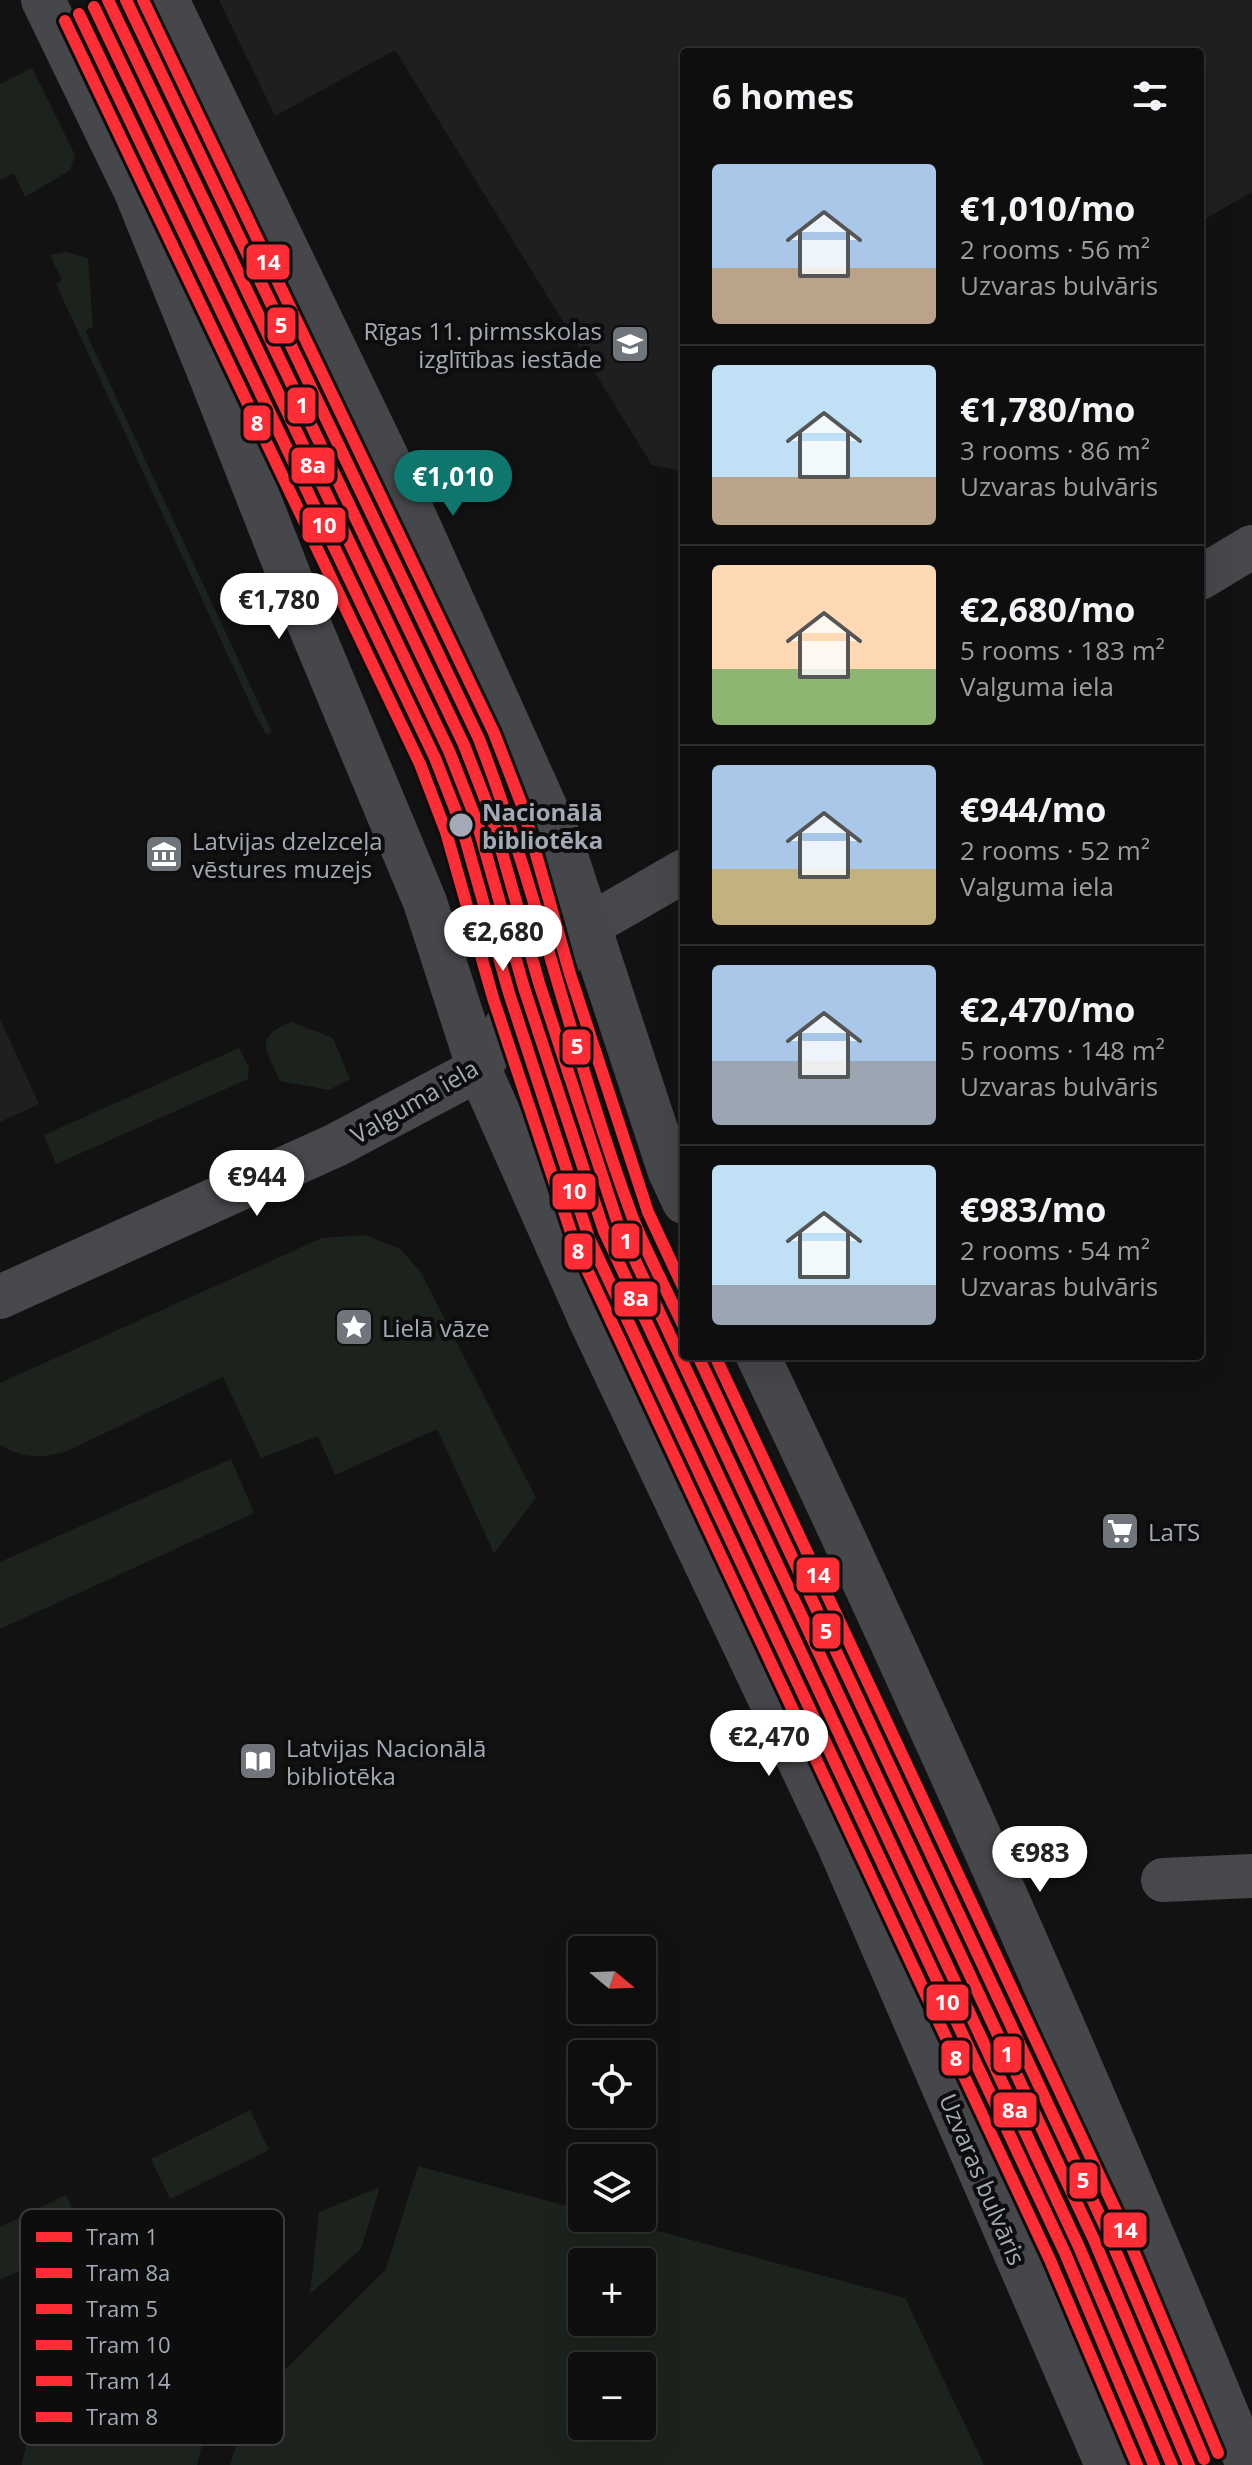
<!DOCTYPE html>
<html lang="en">
<head>
<meta charset="utf-8">
<style>
	:root { --surface:#0e0e0e; --page:#1c1c1c; --text:#f1f3f6; --muted:#9b9c9e; --line:#2e2e2e; --accent:#0f766e }
	body { margin:0; font-family:"Open Sans",sans-serif; background:var(--page); color:var(--text); height:100vh; display:flex; flex-direction:column; font-size:30px; white-space:nowrap }
	* { box-sizing:border-box; margin:0 }
	p { font-size:26px; color:var(--muted) }
	.icon { flex:none; width:44px; height:44px; fill:none; stroke:currentColor; stroke-width:2; stroke-linecap:round; stroke-linejoin:round }
	.map { position:relative; flex:1; overflow:hidden }
	.drawer { position:absolute; left:680px; top:48px; width:524px; height:1312px; display:flex; flex-direction:column; background:var(--surface); border-radius:8px; box-shadow:0 8px 32px #0002,0 0 0 2px var(--line) }
	.drawer>* { flex:none }
	.needle { width:52px; rotate:109deg }
	.tools { position:absolute; left:568px; top:1936px; display:grid; gap:16px }
	.tools a { display:grid; place-items:center; width:88px; height:88px; border-radius:8px; background:var(--surface); box-shadow:0 8px 32px #0002,0 0 0 2px var(--line); font-size:40px }
	.price { position:absolute; translate:-50% -68px; padding:0 18px; border-radius:28px; background:#fff; color:#222; font-size:26px; line-height:52px; filter:drop-shadow(0 2px 4px #0008) }
	.price::after { content:''; position:absolute; left:50%; top:48px; width:24px; height:18px; margin-left:-12px; background:inherit; clip-path:polygon(0 0,100% 0,50% 100%) }
	.price.current { background:var(--accent); color:#fff }
	ul { padding:0; list-style:none }
	li { display:flex; align-items:center; gap:24px; height:200px; padding:0 32px }
	li+li { border-top:2px solid var(--line) }
	li span { display:grid; place-items:center; flex:none; width:224px; height:160px; border-radius:8px; color:#555 }
	li>.icon { margin-inline-start:auto }
	span .icon { width:96px; height:96px; fill:#fffc; stroke-width:1 }
	li b { font-size:34px }
	h2 { display:flex; justify-content:space-between; align-items:center; height:96px; padding:0 32px; font-size:34px }
	.map>svg:first-child { display:block }
	.built { fill:#1f1f21 }
	.green { fill:#1c231d; fill-rule:evenodd }
	.lines { fill:none; stroke-linecap:round; stroke-linejoin:round }
	.minor { stroke:#47484c; stroke-width:44 }
	.tertiary { stroke:#47484c; stroke-width:44 }
	.secondary { stroke:#46474a; stroke-width:44 }
	.tram-1-casing { stroke:#0d0d0e; stroke-width:18 }
	.tram-2-casing { stroke:#0d0d0e; stroke-width:18 }
	.tram-3-casing { stroke:#0d0d0e; stroke-width:18 }
	.tram-4-casing { stroke:#0d0d0e; stroke-width:18 }
	.tram-5-casing { stroke:#0d0d0e; stroke-width:18 }
	.tram-6-casing { stroke:#0d0d0e; stroke-width:18 }
	.tram-1 { stroke:#ff2d36; stroke-width:12 }
	.tram-2 { stroke:#ff2d36; stroke-width:12 }
	.tram-3 { stroke:#ff2d36; stroke-width:12 }
	.tram-4 { stroke:#ff2d36; stroke-width:12 }
	.tram-5 { stroke:#ff2d36; stroke-width:12 }
	.tram-6 { stroke:#ff2d36; stroke-width:12 }
	.stop-dot { fill:#a3aab5; stroke:#0d0d0e; stroke-width:3 }
	.labels { text-anchor:middle; dominant-baseline:central; stroke-width:8; stroke-linejoin:round; paint-order:stroke }
	.poi-label { font-size:24px; fill:#a3aab5; stroke:#0d0d0e; text-anchor:start }
	.stop-label { font-size:24px; font-weight:bold; fill:#a3aab5; stroke:#0d0d0e; text-anchor:start }
	.street-label { font-size:24px; fill:#a3aab5; stroke:#0d0d0e }
	.key { fill:#0d0d0e; stroke:#3a3c40; stroke-width:2 }
	.key-label { font-size:22px; fill:#a3aab5 }
	.line-badge { stroke:#0d0d0e; stroke-width:3 }
	.badge-label { font-size:22px; text-anchor:middle; font-weight:bold; fill:#fff }
</style>
</head>
<body>
<div class="map">
<svg width="1252" height="2465" viewBox="0 0 1252 2465">
	<rect width="100%" height="100%" fill="#121213"/>
	<!-- built -->
	<g class="built">
		<path d="M 219,0 L 1252,0 L 1252,192 L 1200,222 L 1200,52 L 684,52 L 684,472 L 652,465 L 395,50 L 275,116 Z"/>
		<path d="M 0,1019 L 39,1104 L 0,1122 Z"/>
	</g>
	<!-- green -->
	<g class="green">
		<path d="M 32,68 L 75,155 L 70,170 L 25,197 L 14,173 L 0,180 L 0,84 Z"/>
		<path d="M 66,252 L 88,258 L 93,326 L 86,331 L 89,339 L 272,732 L 266,734 L 256,716 L 56,284 L 62,280 L 50,255 Z"/>
		<path d="M 291,1022 L 333,1038 L 350,1079 L 329,1090 L 280,1081 C 266,1049 253,1038 291,1022 Z"/>
		<path d="M 239,1048 L 249,1068 L 248,1079 L 56,1164 L 44,1135 Z"/>
		<path d="M 365,1235 L 400,1249 L 420,1271 L 536,1498 L 494,1553 L 437,1429 L 335,1475 L 318,1436 L 261,1458 L 223,1377 L 65,1452 C 39,1458 24,1459 0,1445 L 0,1383 L 322,1238 Z"/>
		<path d="M 231,1459 L 254,1513 L 0,1629 L 0,1562 Z"/>
		<path d="M 250,2110 L 269,2150 L 170,2199 L 151,2159 Z"/>
		<path d="M 418,2166 L 582,2210 L 582,2218 L 610,2218 L 905,2298 L 984,2465 L 230,2465 L 250,2405 L 386,2269 ZM 582,2262 L 642,2262 L 642,2322 L 582,2322 ZM 582,2366 L 642,2366 L 642,2426 L 582,2426 Z"/>
		<path d="M 380,2187 L 361,2249 L 310,2294 L 319,2212 Z"/>
		<path d="M 66,2195 L 87,2238 L 0,2280 L 0,2227 Z"/>
		<path d="M 120,2305 L 183,2336 L 219,2375 L 197,2465 L 22,2465 L 39,2381 L 69,2330 Z"/>
	</g>
	<g class="lines">
		<!-- minor -->
		<g class="minor">
			<path d="M 1200,578 L 1252,547"/>
			<path d="M 590,925 L 684,871"/>
			<path d="M 1163,1880 L 1252,1876"/>
		</g>
		<!-- tertiary -->
		<path class="tertiary" d="M 0,1297 L 336,1145 L 479,1069 L 517,1009 L 590,925"/>
		<!-- secondary -->
		<g class="secondary">
			<path d="M 43,0 L 136,192 L 209,372 L 294,588 L 425,902 L 479,1069 L 590,1319 L 838,1843 L 1107,2465"/>
			<path d="M 167,0 L 404,493 L 562,844 L 670,1172 L 684,1202"/>
			<path d="M 758,1356 C 932,1721 1095,2091 1248,2465"/>
		</g>
		<!-- tram-1 casing -->
		<g class="tram-1-casing">
			<path id="tram-1" d="M 108,0 L 464,745 L 492,817 L 539,983 L 618,1224 L 1094,2240 L 1189,2465"/>
		</g>
		<!-- tram-2 casing -->
		<g class="tram-2-casing">
			<path id="tram-2" d="M 94,7 L 449,751 L 477,822 L 524,988 L 604,1231 L 1079,2247 L 1172,2465"/>
		</g>
		<!-- tram-3 casing -->
		<g class="tram-3-casing">
			<g id="tram-3">
				<path d="M 126,0 L 479,739 C 539,895 574,1060 632,1216 C 647,1254 667,1291 684,1327"/>
				<path d="M 698,1356 L 1108,2233 L 1204,2459"/>
			</g>
		</g>
		<!-- tram-4 casing -->
		<g class="tram-4-casing">
			<path id="tram-4" d="M 79,14 L 435,758 L 462,827 L 509,993 L 589,1238 L 1065,2253 L 1154,2465"/>
		</g>
		<!-- tram-5 casing -->
		<g class="tram-5-casing">
			<g id="tram-5">
				<path d="M 143,0 L 494,733 L 523,808 L 570,974 L 648,1212 L 684,1289"/>
				<path d="M 715,1356 L 1123,2226 L 1218,2453"/>
			</g>
		</g>
		<!-- tram-6 casing -->
		<g class="tram-6-casing">
			<path id="tram-6" d="M 65,21 L 420,764 L 446,832 L 493,998 L 575,1244 L 1050,2260 L 1137,2465"/>
		</g>
		<!-- tram-1 -->
		<use href="#tram-1" class="tram-1"/>
		<!-- tram-2 -->
		<use href="#tram-2" class="tram-2"/>
		<!-- tram-3 -->
		<use href="#tram-3" class="tram-3"/>
		<!-- tram-4 -->
		<use href="#tram-4" class="tram-4"/>
		<!-- tram-5 -->
		<use href="#tram-5" class="tram-5"/>
		<!-- tram-6 -->
		<use href="#tram-6" class="tram-6"/>
	</g>
	<!-- icons -->
	<defs>
		<g id="school-square" transform="scale(2)"><rect x="-9" y="-9" width="18" height="18" rx="4" fill="#70757c" stroke="#0d0d0e"/><path d="M0-5L7-2L0 1L-7-2ZM-4 1L0 2.5L4 1V4Q0 6-4 4Z" fill="#fff"/></g>
		<g id="museum-square" transform="scale(2)"><rect x="-9" y="-9" width="18" height="18" rx="4" fill="#70757c" stroke="#0d0d0e"/><path d="M0-6L6-3V-2H-6V-3ZM-5-1h2V3h-2ZM-1-1h2V3h-2ZM3-1h2V3H3ZM-6 4H6V6H-6Z" fill="#fff"/></g>
		<g id="sight-square" transform="scale(2)"><rect x="-9" y="-9" width="18" height="18" rx="4" fill="#70757c" stroke="#0d0d0e"/><path d="M0-6L1.8-2.2L6-1.7L2.9 1.2L3.7 5.4L0 3.3L-3.7 5.4L-2.9 1.2L-6-1.7L-1.8-2.2Z" fill="#fff"/></g>
		<g id="supermarket-square" transform="scale(2)"><rect x="-9" y="-9" width="18" height="18" rx="4" fill="#70757c" stroke="#0d0d0e"/><path d="M-6-5.5h2.5l.6 2H6L4.5 2H-2.5L-4.4-4H-6ZM-1.5 3.2a1.3 1.3 0 1 0 .1 0ZM3 3.2a1.3 1.3 0 1 0 .1 0Z" fill="#fff"/></g>
		<g id="library-square" transform="scale(2)"><rect x="-9" y="-9" width="18" height="18" rx="4" fill="#70757c" stroke="#0d0d0e"/><path d="M-6-4Q-3-5.5-.7-3.5V5Q-3 3-6 4ZM6-4Q3-5.5 .7-3.5V5Q3 3 6 4Z" fill="#fff"/></g>
	</defs>
	<g fill-rule="evenodd">
		<use href="#school-square" x="630" y="344"/>
		<use href="#museum-square" x="164" y="854"/>
		<use href="#sight-square" x="354" y="1327"/>
		<use href="#supermarket-square" x="1120" y="1531"/>
		<use href="#library-square" x="258" y="1761"/>
	</g>
	<!-- markers -->
	<circle class="stop-dot" cx="461" cy="825" r="13"/>
	<g class="labels">
		<!-- poi labels -->
		<g class="poi-label">
			<text x="602" y="330" text-anchor="end">Rīgas 11. pirmsskolas<tspan x="602" dy="28">izglītības iestāde</tspan></text>
			<text x="192" y="840">Latvijas dzelzceļa<tspan x="192" dy="28">vēstures muzejs</tspan></text>
			<text x="382" y="1327">Lielā vāze</text>
			<text x="1148" y="1531">LaTS</text>
			<text x="286" y="1747">Latvijas Nacionālā<tspan x="286" dy="28">bibliotēka</tspan></text>
		</g>
		<!-- stop labels -->
		<g class="stop-label">
			<text x="482" y="811">Nacionālā<tspan x="482" dy="28">bibliotēka</tspan></text>
		</g>
		<!-- street labels -->
		<g class="street-label">
			<text transform="translate(414 1101) rotate(-30)">Valguma iela</text>
			<text transform="translate(983 2179) rotate(67)">Uzvaras bulvāris</text>
		</g>
	</g>
	<!-- legend -->
	<rect x="20" y="2209" width="264" height="236" rx="12" class="key"/>
	<rect x="36" y="2232" width="36" height="10" fill="#ff2d36"/>
	<rect x="36" y="2268" width="36" height="10" fill="#ff2d36"/>
	<rect x="36" y="2304" width="36" height="10" fill="#ff2d36"/>
	<rect x="36" y="2340" width="36" height="10" fill="#ff2d36"/>
	<rect x="36" y="2376" width="36" height="10" fill="#ff2d36"/>
	<rect x="36" y="2412" width="36" height="10" fill="#ff2d36"/>
	<g class="key-label">
		<text x="86" y="2245">Tram 1</text>
		<text x="86" y="2281">Tram 8a</text>
		<text x="86" y="2317">Tram 5</text>
		<text x="86" y="2353">Tram 10</text>
		<text x="86" y="2389">Tram 14</text>
		<text x="86" y="2425">Tram 8</text>
	</g>
	<g class="line-badge">
		<rect x="245" y="243" width="46" height="38" rx="8" fill="#ff2d36"/>
		<rect x="266" y="306" width="31" height="39" rx="8" fill="#ff2d36"/>
		<rect x="286" y="386" width="31" height="39" rx="8" fill="#ff2d36"/>
		<rect x="242" y="404" width="30" height="38" rx="8" fill="#ff2d36"/>
		<rect x="290" y="446" width="46" height="39" rx="8" fill="#ff2d36"/>
		<rect x="301" y="506" width="46" height="38" rx="8" fill="#ff2d36"/>
		<rect x="561" y="1028" width="31" height="38" rx="8" fill="#ff2d36"/>
		<rect x="551" y="1172" width="46" height="39" rx="8" fill="#ff2d36"/>
		<rect x="610" y="1222" width="31" height="38" rx="8" fill="#ff2d36"/>
		<rect x="563" y="1232" width="31" height="39" rx="8" fill="#ff2d36"/>
		<rect x="613" y="1280" width="46" height="38" rx="8" fill="#ff2d36"/>
		<rect x="795" y="1556" width="46" height="38" rx="8" fill="#ff2d36"/>
		<rect x="811" y="1612" width="31" height="38" rx="8" fill="#ff2d36"/>
		<rect x="925" y="1983" width="45" height="39" rx="8" fill="#ff2d36"/>
		<rect x="992" y="2035" width="31" height="39" rx="8" fill="#ff2d36"/>
		<rect x="940" y="2039" width="31" height="38" rx="8" fill="#ff2d36"/>
		<rect x="992" y="2091" width="46" height="38" rx="8" fill="#ff2d36"/>
		<rect x="1068" y="2161" width="31" height="39" rx="8" fill="#ff2d36"/>
		<rect x="1102" y="2211" width="46" height="38" rx="8" fill="#ff2d36"/>
	</g>
	<g class="badge-label">
		<text x="268" y="270">14</text>
		<text x="281" y="333">5</text>
		<text x="302" y="413">1</text>
		<text x="257" y="431">8</text>
		<text x="313" y="473">8a</text>
		<text x="324" y="533">10</text>
		<text x="577" y="1054">5</text>
		<text x="574" y="1199">10</text>
		<text x="626" y="1249">1</text>
		<text x="578" y="1259">8</text>
		<text x="636" y="1306">8a</text>
		<text x="818" y="1583">14</text>
		<text x="826" y="1639">5</text>
		<text x="947" y="2010">10</text>
		<text x="1007" y="2062">1</text>
		<text x="956" y="2066">8</text>
		<text x="1015" y="2118">8a</text>
		<text x="1083" y="2188">5</text>
		<text x="1125" y="2238">14</text>
	</g>
</svg>
<div class="tools">
<a><svg class="needle" viewBox="-14 -14 28 28"><path d="M0-13l5 13h-10z" fill="#e53935"/><path d="M0 13l5-13h-10z" fill="#9b9c9e"/></svg></a>
<a><svg class="icon" aria-label="locate" viewBox="0 0 24 24"><circle cx="12" cy="12" r="6"/><path d="M12 2v4M12 18v4M2 12h4M18 12h4"/></svg></a>
<a><svg class="icon" aria-label="layers" viewBox="0 0 24 24"><path d="M12 4l9 5-9 5-9-5zM3 14l9 5 9-5"/></svg></a>
<a>+</a>
<a>−</a>
</div>
<b class="price current" style="left:453px;top:518px">€1,010</b>
<b class="price" style="left:279px;top:641px">€1,780</b>
<b class="price" style="left:503px;top:973px">€2,680</b>
<b class="price" style="left:257px;top:1218px">€944</b>
<b class="price" style="left:769px;top:1778px">€2,470</b>
<b class="price" style="left:1040px;top:1894px">€983</b>
<section class="drawer">
<h2>6 homes<svg class="icon" aria-label="filters" viewBox="0 0 24 24"><path d="M4 7h16M4 17h16"/><circle cx="9" cy="7" r="2"/><circle cx="15" cy="17" r="2"/></svg></h2>
<ul>
<li><span style="background:linear-gradient(#a9c7e8 65%,#b9a48a 0)"><svg class="icon" aria-label="home" viewBox="0 0 24 24"><path d="M3 11l9-7 9 7M6 9v11h12V9"/></svg></span><div><b>€1,010/mo</b><p>2 rooms · 56 m²</p><p>Uzvaras bulvāris</p></div></li>
<li><span style="background:linear-gradient(#bfe0f5 70%,#b9a48a 0)"><svg class="icon" aria-label="home" viewBox="0 0 24 24"><path d="M3 11l9-7 9 7M6 9v11h12V9"/></svg></span><div><b>€1,780/mo</b><p>3 rooms · 86 m²</p><p>Uzvaras bulvāris</p></div></li>
<li><span style="background:linear-gradient(#ffd9b3 65%,#8fb573 0)"><svg class="icon" aria-label="home" viewBox="0 0 24 24"><path d="M3 11l9-7 9 7M6 9v11h12V9"/></svg></span><div><b>€2,680/mo</b><p>5 rooms · 183 m²</p><p>Valguma iela</p></div></li>
<li><span style="background:linear-gradient(#a9c7e8 65%,#c2b280 0)"><svg class="icon" aria-label="home" viewBox="0 0 24 24"><path d="M3 11l9-7 9 7M6 9v11h12V9"/></svg></span><div><b>€944/mo</b><p>2 rooms · 52 m²</p><p>Valguma iela</p></div></li>
<li><span style="background:linear-gradient(#a9c7e8 60%,#9aa5b1 0)"><svg class="icon" aria-label="home" viewBox="0 0 24 24"><path d="M3 11l9-7 9 7M6 9v11h12V9"/></svg></span><div><b>€2,470/mo</b><p>5 rooms · 148 m²</p><p>Uzvaras bulvāris</p></div></li>
<li><span style="background:linear-gradient(#bfe0f5 75%,#9aa5b1 0)"><svg class="icon" aria-label="home" viewBox="0 0 24 24"><path d="M3 11l9-7 9 7M6 9v11h12V9"/></svg></span><div><b>€983/mo</b><p>2 rooms · 54 m²</p><p>Uzvaras bulvāris</p></div></li>
</ul>
</section>
</div>
</body>
</html>
